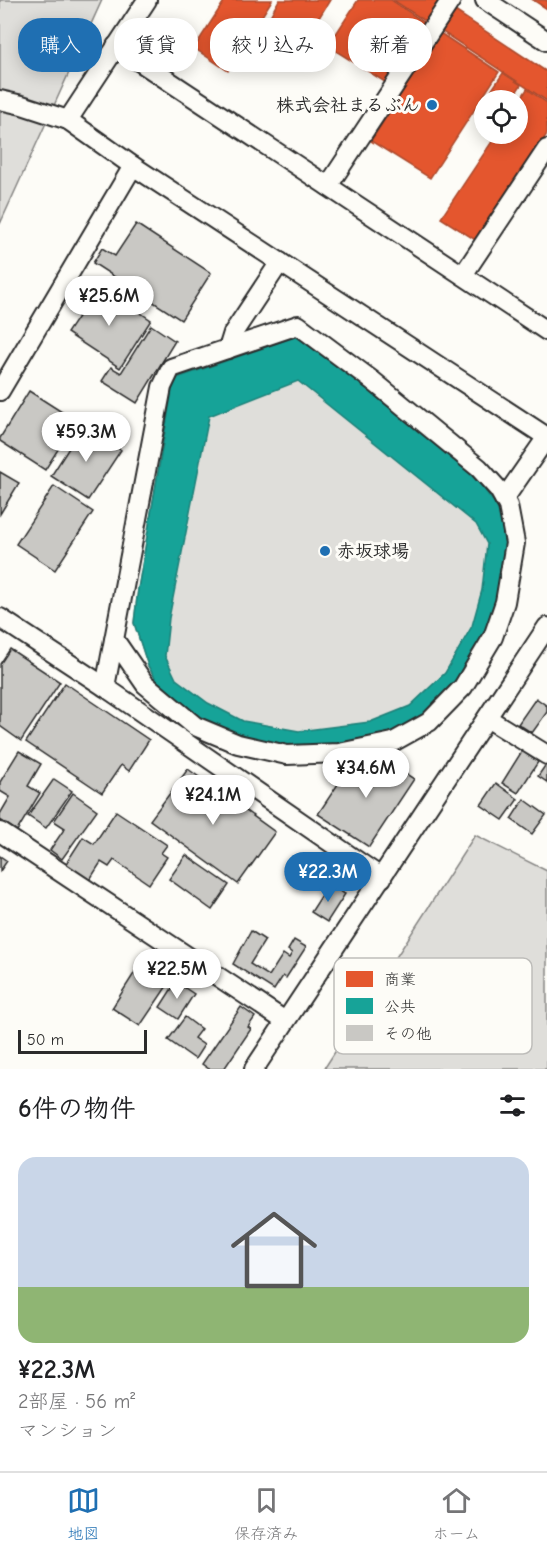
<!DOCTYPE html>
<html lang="ja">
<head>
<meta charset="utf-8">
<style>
	:root { --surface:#fff; --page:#f6f6f6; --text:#202124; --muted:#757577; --line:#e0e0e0; --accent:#1f6fb2 }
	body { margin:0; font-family:"Comic Neue","Klee One",sans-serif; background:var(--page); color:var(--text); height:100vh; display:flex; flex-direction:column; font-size:22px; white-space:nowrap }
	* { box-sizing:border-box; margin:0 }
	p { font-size:20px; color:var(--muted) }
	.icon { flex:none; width:33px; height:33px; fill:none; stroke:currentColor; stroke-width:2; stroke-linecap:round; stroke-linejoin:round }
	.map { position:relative; height:1069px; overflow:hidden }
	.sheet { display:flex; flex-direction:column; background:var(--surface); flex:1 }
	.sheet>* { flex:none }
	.hud { position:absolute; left:18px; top:18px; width:512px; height:54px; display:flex; gap:12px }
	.buttons { position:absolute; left:474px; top:90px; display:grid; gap:12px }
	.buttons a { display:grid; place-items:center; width:54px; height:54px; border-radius:50%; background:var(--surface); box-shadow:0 3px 15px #0003; font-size:30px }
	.scale { position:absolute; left:18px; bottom:15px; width:129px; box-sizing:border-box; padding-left:6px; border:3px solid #2b2b2b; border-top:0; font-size:16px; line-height:21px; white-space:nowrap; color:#2b2b2b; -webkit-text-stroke:4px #fdfcf7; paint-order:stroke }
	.price { position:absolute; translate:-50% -51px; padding:0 14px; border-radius:21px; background:#fff; color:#222; font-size:20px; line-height:39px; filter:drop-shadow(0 2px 3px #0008) }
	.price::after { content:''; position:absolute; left:50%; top:36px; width:18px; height:14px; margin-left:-9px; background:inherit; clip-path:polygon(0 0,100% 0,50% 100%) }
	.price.current { background:var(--accent); color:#fff }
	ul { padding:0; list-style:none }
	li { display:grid; align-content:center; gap:12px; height:318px; padding:0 18px }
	li span { display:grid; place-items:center; height:186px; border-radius:18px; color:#555 }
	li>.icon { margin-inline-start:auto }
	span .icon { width:108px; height:108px; fill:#fffc; stroke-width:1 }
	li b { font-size:26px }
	h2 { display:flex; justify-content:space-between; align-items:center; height:72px; padding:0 18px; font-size:26px }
	.chip { padding:0 21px; border-radius:24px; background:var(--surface); box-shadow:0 3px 15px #0003; font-size:21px; line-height:54px }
	.chip.current { background:var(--accent); color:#fff }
	.tabs { display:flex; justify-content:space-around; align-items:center; height:84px; border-top:2px solid var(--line); background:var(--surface); font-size:16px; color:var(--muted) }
	.tabs a { display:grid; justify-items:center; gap:3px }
	.tabs .current { color:var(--accent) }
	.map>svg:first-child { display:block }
	.green { fill:#dfdeda; stroke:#858482; stroke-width:1.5 }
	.shops { fill:#e4572e; stroke:#ac4a2d; stroke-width:1.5 }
	.public { fill:#17a398; stroke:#1d7f77; stroke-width:1.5; fill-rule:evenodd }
	.building { fill:#c9c8c4; stroke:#2b2b2b; stroke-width:1.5 }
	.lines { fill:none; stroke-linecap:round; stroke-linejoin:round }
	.minor-casing { stroke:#2b2b2b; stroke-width:22 }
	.minor { stroke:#fdfcf7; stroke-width:18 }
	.poi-dot { fill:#1f6fb2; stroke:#fdfcf7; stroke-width:2 }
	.labels { text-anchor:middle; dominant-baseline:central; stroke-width:6; stroke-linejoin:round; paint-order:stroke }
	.poi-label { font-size:18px; font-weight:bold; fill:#2b2b2b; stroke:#fdfcf7; text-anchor:end }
	.key { fill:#fdfcf7; stroke:#bebdba; stroke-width:1.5 }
	.key-label { font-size:16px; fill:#2b2b2b }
</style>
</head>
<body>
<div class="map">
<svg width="547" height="1069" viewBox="0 0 547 1069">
	<rect width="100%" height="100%" fill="#fdfcf7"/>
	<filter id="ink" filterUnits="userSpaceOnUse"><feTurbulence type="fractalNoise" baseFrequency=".0167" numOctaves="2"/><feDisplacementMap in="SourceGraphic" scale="12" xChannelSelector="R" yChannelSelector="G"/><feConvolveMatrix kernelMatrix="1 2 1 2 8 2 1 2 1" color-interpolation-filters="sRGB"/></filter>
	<g filter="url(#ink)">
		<!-- green -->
		<g class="green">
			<path d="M 0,0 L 102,0 L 0,224 Z"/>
			<path d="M 300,335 L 467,466 L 506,570 L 413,728 L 319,749 L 165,694 L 148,666 L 134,623 L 138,589 L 174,379 Z"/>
			<path d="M 475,835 L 547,871 L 547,1069 L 324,1069 Z"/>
		</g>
		<!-- shops -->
		<g class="shops">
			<path d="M 225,0 L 272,0 L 228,71 L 194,48 Z"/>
			<path d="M 279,0 L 330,0 L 306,39 L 270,16 Z"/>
			<path d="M 358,0 L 391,0 L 428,25 L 388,84 L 328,46 Z"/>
			<path d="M 393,0 L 437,0 L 442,3 L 428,23 Z"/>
			<path d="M 533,0 L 547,0 L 547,9 Z"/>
			<path d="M 455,11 L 547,72 L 547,101 L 441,31 Z"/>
			<path d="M 440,33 L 499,72 L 430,178 L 371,141 Z"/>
			<path d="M 503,73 L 521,85 L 511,100 L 485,100 Z"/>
			<path d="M 527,89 L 547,103 L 547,134 L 477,241 L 441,218 L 497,134 L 518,134 L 518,103 Z"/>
			<path d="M 484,101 L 484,119 L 476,114 Z"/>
		</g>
		<!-- public -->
		<path class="public" d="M 300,335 L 467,466 L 501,512 L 506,532 L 506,570 L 483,646 L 461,676 L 413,728 L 365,741 L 319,749 L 273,746 L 227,734 L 199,719 L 165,694 L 148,666 L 134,623 L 138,589 L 174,379 ZM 298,381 L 476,524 L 487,544 L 482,590 L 472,626 L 445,673 L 410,706 L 370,722 L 299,731 L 243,721 L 208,703 L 176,679 L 165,656 L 169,618 L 209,416 Z"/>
		<!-- building -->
		<g class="building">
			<path d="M 136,224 L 211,273 L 181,320 L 93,263 L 102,248 L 115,256 Z"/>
			<path d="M 99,285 L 151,320 L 120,368 L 67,333 Z"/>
			<path d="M 151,325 L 175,341 L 137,403 L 102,381 L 111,367 L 121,373 Z"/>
			<path d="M 29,391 L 76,421 L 45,470 L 0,441 L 0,438 Z"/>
			<path d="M 83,426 L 121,450 L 88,500 L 51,476 Z"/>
			<path d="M 0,472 L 19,483 L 0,514 Z"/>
			<path d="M 54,486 L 93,512 L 55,570 L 16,544 Z"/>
			<path d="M 10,649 L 60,682 L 21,741 L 0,726 L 0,664 Z"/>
			<path d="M 65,683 L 149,740 L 129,771 L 121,765 L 102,793 L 26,742 Z"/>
			<path d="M 536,698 L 547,706 L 547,712 L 532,733 L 518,724 Z"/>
			<path d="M 19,751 L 41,764 L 28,786 L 40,793 L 17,831 L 0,820 L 0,814 L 10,797 L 0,791 L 0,782 Z"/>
			<path d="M 522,751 L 538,762 L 518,793 L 502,783 Z"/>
			<path d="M 377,755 L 414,779 L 369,847 L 318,814 L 352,763 L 366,772 Z"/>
			<path d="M 547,763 L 547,782 L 538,776 Z"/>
			<path d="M 188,769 L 275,832 L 238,884 L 150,820 Z"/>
			<path d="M 54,779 L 72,791 L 46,828 L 28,816 Z"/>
			<path d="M 496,783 L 518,799 L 503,820 L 481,805 Z"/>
			<path d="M 73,793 L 97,810 L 62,859 L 50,850 L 65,828 L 54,821 Z"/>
			<path d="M 524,799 L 546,815 L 532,834 L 511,819 Z"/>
			<path d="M 116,811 L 167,845 L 161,853 L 167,857 L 149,884 L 114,860 L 109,867 L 101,862 L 89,881 L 65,865 L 83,837 L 94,844 Z"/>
			<path d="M 186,855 L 229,885 L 212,910 L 169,879 Z"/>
			<path d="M 0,856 L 7,861 L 0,871 Z"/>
			<path d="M 329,884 L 345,894 L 327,922 L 311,912 Z"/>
			<path d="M 251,931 L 265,940 L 250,964 L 269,976 L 283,954 L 289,958 L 292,953 L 288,950 L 294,940 L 306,947 L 286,978 L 283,976 L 274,990 L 233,964 Z"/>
			<path d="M 142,961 L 171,980 L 140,1026 L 112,1008 Z"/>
			<path d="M 176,982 L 194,994 L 178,1019 L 160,1007 Z"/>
			<path d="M 241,1007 L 255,1017 L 248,1027 L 251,1029 L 224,1069 L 209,1069 L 202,1064 Z"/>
			<path d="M 185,1017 L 201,1029 L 194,1038 L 204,1045 L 195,1059 L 168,1040 Z"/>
		</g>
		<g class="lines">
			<!-- minor casing -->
			<g class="minor-casing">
				<g id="minor">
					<path d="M 485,0 L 547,41"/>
					<path d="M 116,46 L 547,331"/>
					<path d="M 0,100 L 22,105 L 68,120 L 133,166 L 547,437"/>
					<path d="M 68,120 L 147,0"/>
					<path d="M 328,186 L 451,0"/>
					<path d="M 463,275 L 547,149"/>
					<path d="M 228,349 L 233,333 L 280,262"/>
					<path d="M 0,391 L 133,166"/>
					<path d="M 504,499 L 547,437"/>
					<path d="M 0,618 L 105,687 L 382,878"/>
					<path d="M 105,687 L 162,387 L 171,368 L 298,325 L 373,381 L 479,468 L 499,490 L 508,506 L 515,543 L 505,602 L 493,637 L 463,687 L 429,722 L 393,742 L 339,753 L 287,755 L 238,744 L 195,726 L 145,684 L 114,639"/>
					<path d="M 487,718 L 547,755"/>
					<path d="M 0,832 L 285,1021"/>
					<path d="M 254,1069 L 547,627"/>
				</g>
			</g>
			<!-- minor -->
			<use href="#minor" class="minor"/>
		</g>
	</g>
	<!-- markers -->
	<g class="poi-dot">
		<circle cx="432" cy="105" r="6"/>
		<circle cx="325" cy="551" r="6"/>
	</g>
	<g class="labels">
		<!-- poi labels -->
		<g class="poi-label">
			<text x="420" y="105">株式会社まるぶん</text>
			<text x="337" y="551" text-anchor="start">赤坂球場</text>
		</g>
	</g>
	<!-- legend -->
	<rect x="334" y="958" width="198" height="96" rx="9" class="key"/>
	<rect x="346" y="971" width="27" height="16" fill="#e4572e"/>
	<rect x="346" y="998" width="27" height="16" fill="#17a398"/>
	<rect x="346" y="1025" width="27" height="16" fill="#c9c8c4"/>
	<g class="key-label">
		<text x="384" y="985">商業</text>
		<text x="384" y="1012">公共</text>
		<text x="384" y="1039">その他</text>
	</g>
</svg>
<div class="buttons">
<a><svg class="icon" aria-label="locate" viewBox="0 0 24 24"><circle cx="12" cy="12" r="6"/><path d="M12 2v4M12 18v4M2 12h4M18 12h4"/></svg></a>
</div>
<div class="scale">50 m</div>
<b class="price" style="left:109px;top:327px">¥25.6M</b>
<b class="price" style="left:86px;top:463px">¥59.3M</b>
<b class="price" style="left:366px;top:799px">¥34.6M</b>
<b class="price" style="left:213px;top:826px">¥24.1M</b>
<b class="price current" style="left:328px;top:903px">¥22.3M</b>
<b class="price" style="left:177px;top:1000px">¥22.5M</b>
<div class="hud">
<a class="chip current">購入</a>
<a class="chip">賃貸</a>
<a class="chip">絞り込み</a>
<a class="chip">新着</a>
</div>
</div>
<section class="sheet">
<h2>6件の物件<svg class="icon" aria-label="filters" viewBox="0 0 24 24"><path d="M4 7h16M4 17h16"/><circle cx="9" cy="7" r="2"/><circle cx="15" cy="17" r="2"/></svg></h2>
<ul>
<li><span style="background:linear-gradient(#c9d6e8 70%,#8fb573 0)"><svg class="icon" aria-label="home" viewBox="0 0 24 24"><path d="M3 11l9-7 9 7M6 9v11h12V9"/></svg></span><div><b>¥22.3M</b><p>2部屋 · 56 m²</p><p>マンション</p></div></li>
</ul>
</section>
<nav class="tabs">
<a class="current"><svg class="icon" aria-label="map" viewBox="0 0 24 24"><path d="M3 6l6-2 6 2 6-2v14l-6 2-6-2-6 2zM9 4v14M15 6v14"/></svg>地図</a>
<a><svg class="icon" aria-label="saved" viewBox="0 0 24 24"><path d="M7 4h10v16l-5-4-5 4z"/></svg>保存済み</a>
<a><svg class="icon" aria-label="home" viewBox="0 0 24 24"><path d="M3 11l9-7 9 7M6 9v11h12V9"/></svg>ホーム</a>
</nav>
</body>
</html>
